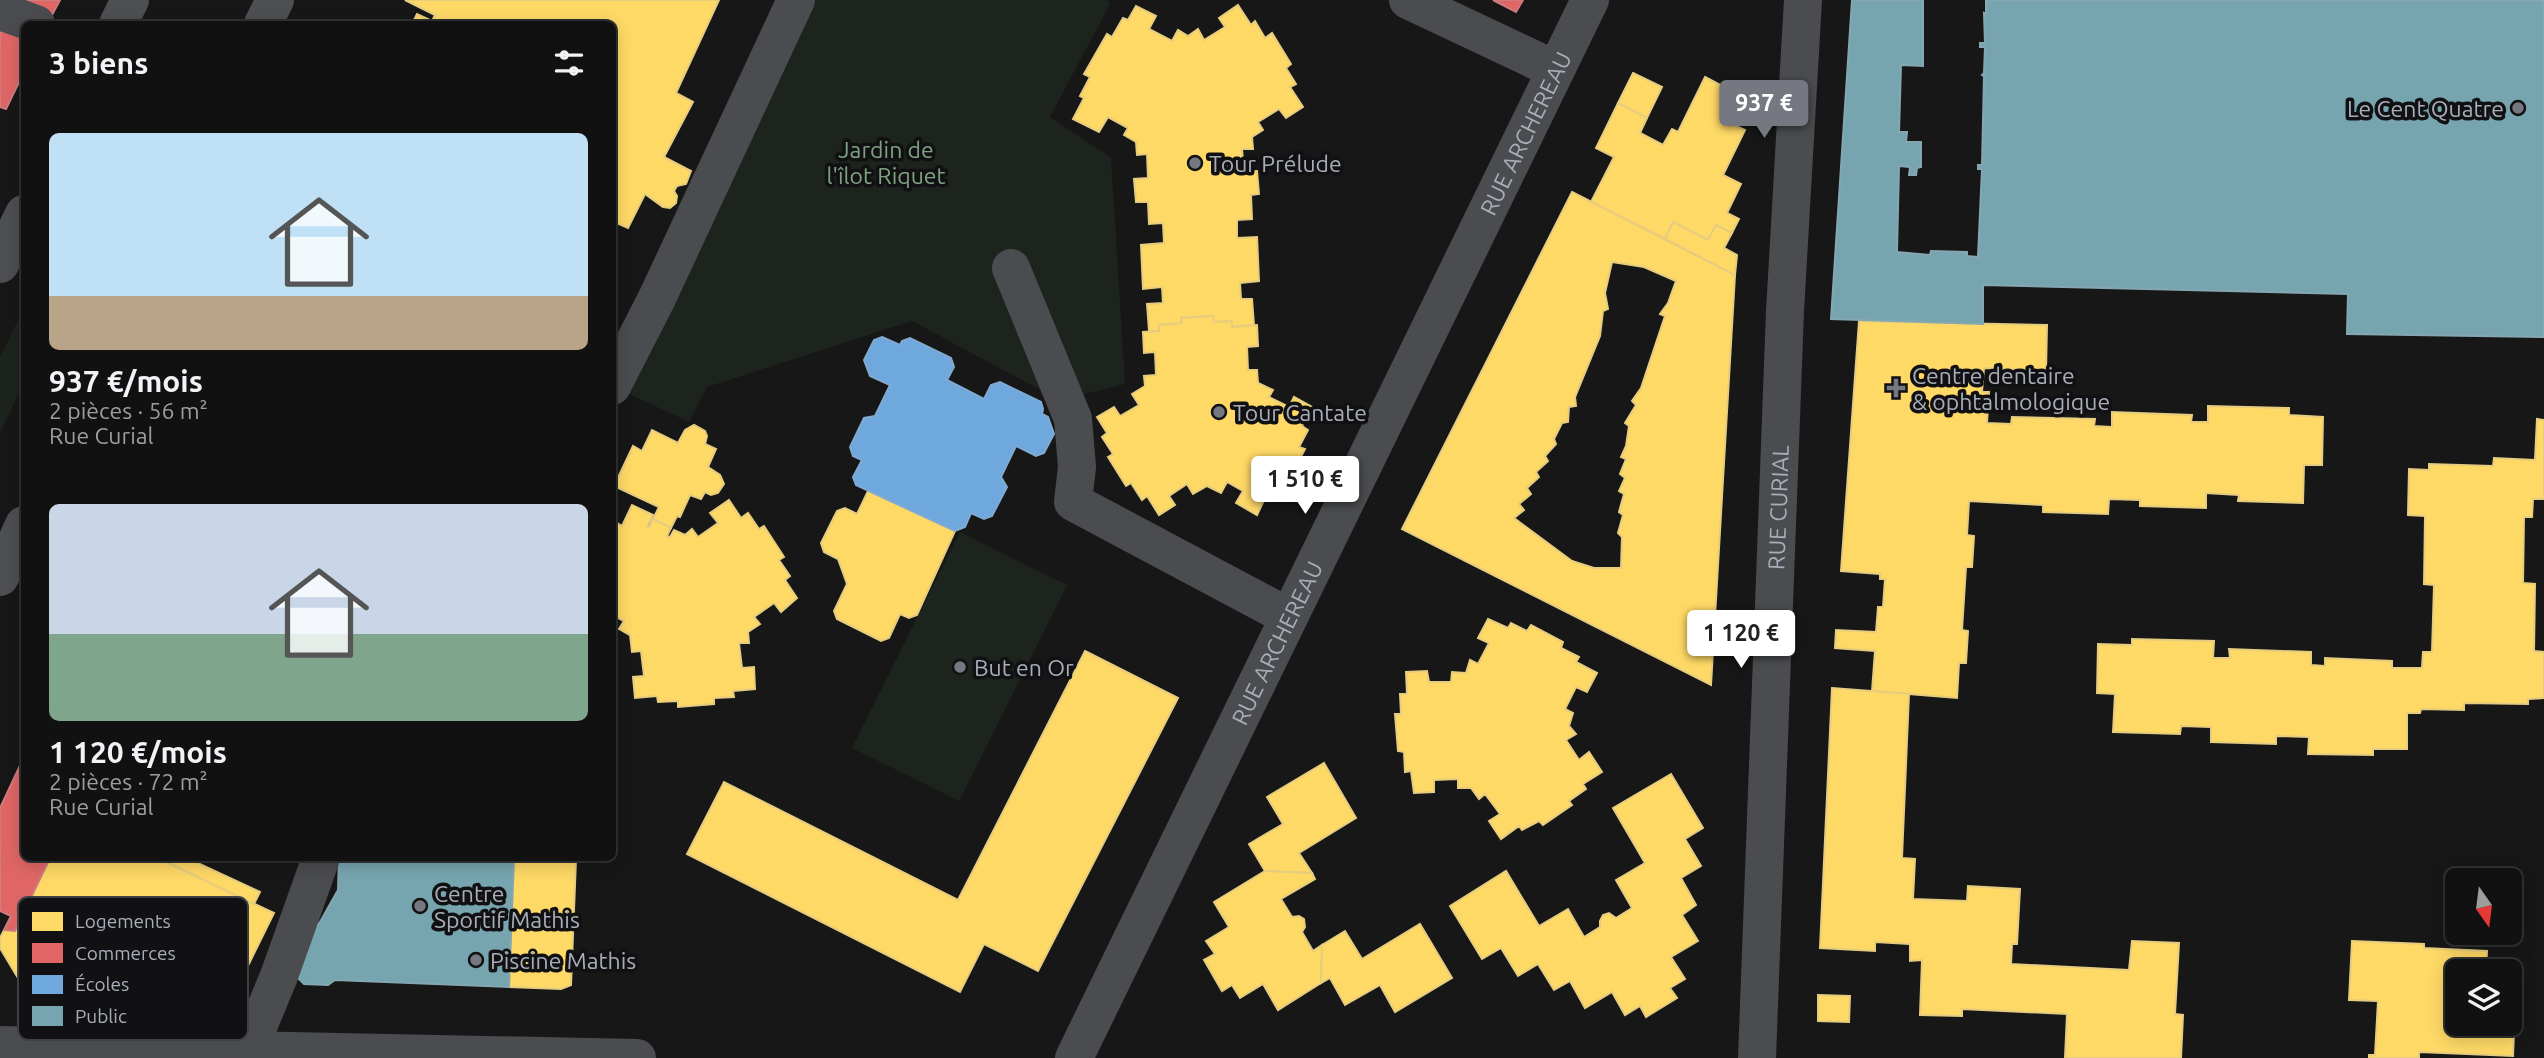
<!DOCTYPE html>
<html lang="fr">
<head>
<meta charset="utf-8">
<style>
	:root { --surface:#111; --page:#1a1a1a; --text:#f1f3f6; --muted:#9c9d9f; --line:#303131; --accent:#757880 }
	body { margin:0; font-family:Ubuntu,sans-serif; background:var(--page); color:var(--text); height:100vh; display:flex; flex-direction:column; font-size:26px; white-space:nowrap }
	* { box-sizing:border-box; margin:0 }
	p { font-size:23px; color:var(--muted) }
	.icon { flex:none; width:38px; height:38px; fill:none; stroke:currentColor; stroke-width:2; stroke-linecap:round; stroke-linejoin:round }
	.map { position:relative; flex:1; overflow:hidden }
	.side { position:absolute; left:21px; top:21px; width:595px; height:840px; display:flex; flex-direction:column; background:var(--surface); border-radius:10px; box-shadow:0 4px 18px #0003,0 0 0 2px var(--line) }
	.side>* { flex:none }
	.needle { width:46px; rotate:166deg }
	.fabs { position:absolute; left:2445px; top:868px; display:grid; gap:14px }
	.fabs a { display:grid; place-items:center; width:77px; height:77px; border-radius:10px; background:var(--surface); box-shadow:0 4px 18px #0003,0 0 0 2px var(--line); font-size:35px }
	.price { position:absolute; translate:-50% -60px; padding:0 16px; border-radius:7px; background:#fff; color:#222; font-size:23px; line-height:46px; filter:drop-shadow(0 2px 4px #0008) }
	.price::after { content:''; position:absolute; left:50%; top:42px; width:21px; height:16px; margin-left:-10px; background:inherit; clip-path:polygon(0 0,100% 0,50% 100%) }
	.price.active { background:var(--accent); color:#fff }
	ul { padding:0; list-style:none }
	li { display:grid; align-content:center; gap:14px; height:371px; padding:0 28px }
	li span { display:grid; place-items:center; height:217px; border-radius:10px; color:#555 }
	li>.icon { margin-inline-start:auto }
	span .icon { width:126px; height:126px; fill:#fffc; stroke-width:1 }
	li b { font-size:30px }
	h2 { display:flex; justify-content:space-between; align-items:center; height:84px; padding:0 28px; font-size:30px }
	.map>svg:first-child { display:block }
	.green { fill:#1d241e }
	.homes { fill:#ffd966; stroke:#e5cc7f; stroke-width:2; fill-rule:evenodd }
	.shops { fill:#e06666; stroke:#cf7b7f; stroke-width:2 }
	.schools { fill:#6fa8dc; stroke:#80aad1; stroke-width:2 }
	.public { fill:#76a5af; stroke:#85a7b2; stroke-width:2 }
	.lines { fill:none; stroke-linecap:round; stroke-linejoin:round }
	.minor { stroke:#4b4c50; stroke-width:38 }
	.major { stroke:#4d4f52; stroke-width:38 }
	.poi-dot { fill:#757880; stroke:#111113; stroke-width:2.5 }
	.labels { text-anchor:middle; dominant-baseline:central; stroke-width:7; stroke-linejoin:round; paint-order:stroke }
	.poi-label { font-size:23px; fill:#a8adb8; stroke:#111113; text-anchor:start }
	.street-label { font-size:23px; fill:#a8adb8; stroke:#111113 }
	.park-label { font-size:23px; fill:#7fa381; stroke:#111113 }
	.key { fill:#111113; stroke:#3e4045; stroke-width:2 }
	.key-label { font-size:19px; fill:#a8adb8 }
</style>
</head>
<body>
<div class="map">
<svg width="2544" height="1058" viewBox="0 0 2544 1058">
	<rect width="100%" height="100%" fill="#171717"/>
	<!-- green -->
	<g class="green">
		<path d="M 782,0 L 1108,0 L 1110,4 L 1050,117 L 1111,158 L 1125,384 L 1059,400 L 912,321 L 707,387 L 689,422 L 623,391 Z"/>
		<path d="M 24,307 L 24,382 L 0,433 L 0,358 Z"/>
		<path d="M 960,532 L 1067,585 L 959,801 L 852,748 Z"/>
	</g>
	<!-- homes -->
	<g class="homes">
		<path d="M 405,0 L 719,0 L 676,93 L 693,102 L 664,157 L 691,171 L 686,184 L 677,186 L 674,191 L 677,196 L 676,203 L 670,208 L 663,207 L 645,194 L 628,228 L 612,221 L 612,24 L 412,24 L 417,14 L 432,21 L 435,15 Z"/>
		<path d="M 1238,5 L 1251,25 L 1255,21 L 1265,38 L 1272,33 L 1291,64 L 1286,68 L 1296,84 L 1290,87 L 1303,107 L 1286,118 L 1279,109 L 1258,122 L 1263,130 L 1252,137 L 1253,149 L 1242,149 L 1244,172 L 1257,171 L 1259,194 L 1251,195 L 1252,219 L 1237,220 L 1237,238 L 1257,237 L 1259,281 L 1240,283 L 1241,299 L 1252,299 L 1254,325 L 1232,327 L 1232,321 L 1214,322 L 1213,316 L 1181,318 L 1182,323 L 1159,325 L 1159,331 L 1149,331 L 1147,304 L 1163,303 L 1162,287 L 1143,289 L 1141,245 L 1164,243 L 1163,223 L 1149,224 L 1148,202 L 1136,202 L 1134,179 L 1148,178 L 1147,154 L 1137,155 L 1136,142 L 1124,135 L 1128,128 L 1108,117 L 1099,132 L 1073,119 L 1084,98 L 1080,96 L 1090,77 L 1084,74 L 1107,34 L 1112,37 L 1123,18 L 1128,20 L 1136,6 L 1156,16 L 1149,29 L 1172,41 L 1178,30 L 1188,36 L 1198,29 L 1204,40 L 1225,27 L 1219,18 Z"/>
		<path d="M 1633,73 L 1662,87 L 1647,118 L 1618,103 Z"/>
		<path d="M 1705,77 L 1747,99 L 1734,125 L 1745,130 L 1723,175 L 1741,184 L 1727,213 L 1739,219 L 1732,233 L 1716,225 L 1708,240 L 1673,222 L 1665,239 L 1591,202 L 1614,157 L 1596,148 L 1618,103 L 1647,118 L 1640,133 L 1663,145 L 1672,129 L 1678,132 Z"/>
		<path d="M 1572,192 L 1735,275 L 1711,685 L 1402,529 ZM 1612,262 L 1644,267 L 1676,281 L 1668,303 L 1660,314 L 1665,316 L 1641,388 L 1632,401 L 1636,405 L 1625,423 L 1629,426 L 1626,446 L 1621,457 L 1626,459 L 1620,474 L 1625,478 L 1619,491 L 1624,494 L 1619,512 L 1623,515 L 1618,533 L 1622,537 L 1621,568 L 1594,568 L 1572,561 L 1514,518 L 1524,510 L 1519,504 L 1531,494 L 1527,488 L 1539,477 L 1536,472 L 1548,461 L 1545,456 L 1556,444 L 1554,439 L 1562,423 L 1568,422 L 1569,407 L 1576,406 L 1575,397 L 1600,336 L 1603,311 L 1608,309 L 1605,293 Z"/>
		<path d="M 1673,222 L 1708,240 L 1716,225 L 1732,233 L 1724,248 L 1737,255 L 1735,275 L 1665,239 Z"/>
		<path d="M 1213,316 L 1214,322 L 1232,321 L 1232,327 L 1257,325 L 1258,346 L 1247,347 L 1248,370 L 1257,370 L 1258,383 L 1273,390 L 1269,397 L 1289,407 L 1294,397 L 1312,407 L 1302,426 L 1308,430 L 1299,447 L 1305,449 L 1287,483 L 1281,480 L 1272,497 L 1267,494 L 1257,515 L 1236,503 L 1243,491 L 1227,482 L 1221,493 L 1207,486 L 1193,494 L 1187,484 L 1169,496 L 1175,505 L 1159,515 L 1147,496 L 1142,500 L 1131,483 L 1126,486 L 1108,457 L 1113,454 L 1102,437 L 1107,433 L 1097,417 L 1114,407 L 1120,416 L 1139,405 L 1132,394 L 1145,386 L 1144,376 L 1156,375 L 1155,352 L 1144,353 L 1143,332 L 1159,331 L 1159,325 L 1182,323 L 1181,318 Z"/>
		<path d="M 1859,321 L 2047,325 L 2046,371 L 1984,368 L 1982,392 L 1989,392 L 1987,423 L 2011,424 L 2012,417 L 2095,419 L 2094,426 L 2112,427 L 2112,412 L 2192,415 L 2191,422 L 2208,422 L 2208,406 L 2289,408 L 2289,415 L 2323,417 L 2322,465 L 2304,465 L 2303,503 L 2238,501 L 2239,495 L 2206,493 L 2206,508 L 2140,506 L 2140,500 L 2109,499 L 2108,514 L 2043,512 L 2043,505 L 1969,501 L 1967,535 L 1974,536 L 1972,567 L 1966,567 L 1962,630 L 1968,631 L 1966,663 L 1959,663 L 1957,698 L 1872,691 L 1875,651 L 1835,648 L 1836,630 L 1876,632 L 1878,607 L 1883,607 L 1885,579 L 1880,579 L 1880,574 L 1841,571 Z"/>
		<path d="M 2537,419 L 2544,420 L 2544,499 L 2533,499 L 2532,517 L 2524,517 L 2523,583 L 2535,584 L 2534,651 L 2544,652 L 2544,698 L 2528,699 L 2528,704 L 2464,703 L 2464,710 L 2421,709 L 2420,713 L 2407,713 L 2407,749 L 2373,749 L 2373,755 L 2308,754 L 2309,737 L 2276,736 L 2276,744 L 2211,742 L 2211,727 L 2181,726 L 2180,734 L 2113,732 L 2115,694 L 2097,693 L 2098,644 L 2132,645 L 2132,639 L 2214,641 L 2213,658 L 2230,658 L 2229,649 L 2311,652 L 2311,665 L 2325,666 L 2325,658 L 2392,661 L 2392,668 L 2422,668 L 2423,652 L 2432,652 L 2434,585 L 2424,584 L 2425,516 L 2408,515 L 2409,469 L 2429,470 L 2429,464 L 2493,466 L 2494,458 L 2535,460 Z"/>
		<path d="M 694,425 L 705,431 L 707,436 L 705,444 L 716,449 L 708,467 L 720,475 L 724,484 L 718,493 L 711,495 L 705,492 L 701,499 L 690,495 L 680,517 L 677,516 L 671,528 L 653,519 L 659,507 L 614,486 L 633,446 L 642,451 L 652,430 L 678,443 L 685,430 Z"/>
		<path d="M 868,491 L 955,531 L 917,615 L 909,618 L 900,614 L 889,638 L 881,641 L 837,619 L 834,611 L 847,584 L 838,559 L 824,552 L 821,543 L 837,511 L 845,508 L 857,514 Z"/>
		<path d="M 729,500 L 741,518 L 748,513 L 759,529 L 764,526 L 784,557 L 779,560 L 790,576 L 785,580 L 797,598 L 781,612 L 774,603 L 754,617 L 760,624 L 748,632 L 749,643 L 739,643 L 742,668 L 754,667 L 755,689 L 733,691 L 734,697 L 714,698 L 714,704 L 678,707 L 678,701 L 658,702 L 657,696 L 635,698 L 633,677 L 644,676 L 641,651 L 632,652 L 630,635 L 619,629 L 624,621 L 612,615 L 612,532 L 617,523 L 622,526 L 632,505 L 653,515 L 647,526 L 649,527 L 653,519 L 671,528 L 667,536 L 670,537 L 674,530 L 685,535 L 692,529 L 698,537 L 718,523 L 710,513 Z"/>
		<path d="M 1488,619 L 1508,628 L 1511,623 L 1527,631 L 1531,625 L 1563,642 L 1561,648 L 1579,657 L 1576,662 L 1597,673 L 1587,692 L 1576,687 L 1565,709 L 1573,713 L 1569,726 L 1576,734 L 1566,740 L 1579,760 L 1589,752 L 1602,772 L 1583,784 L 1586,789 L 1569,801 L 1572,805 L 1543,825 L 1539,821 L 1522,830 L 1519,826 L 1501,839 L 1489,821 L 1500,814 L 1485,794 L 1479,799 L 1471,788 L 1458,788 L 1458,779 L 1434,780 L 1434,792 L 1414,793 L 1411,771 L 1405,772 L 1404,752 L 1398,751 L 1395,714 L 1401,714 L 1400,694 L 1407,694 L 1406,672 L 1427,671 L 1429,682 L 1451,682 L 1452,672 L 1466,673 L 1470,660 L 1478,664 L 1489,643 L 1478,638 Z"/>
		<path d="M 1085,651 L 1178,698 L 1038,971 L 984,944 L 960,992 L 687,854 L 724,782 L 958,900 Z"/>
		<path d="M 1832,688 L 1909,694 L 1902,858 L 1915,859 L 1913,899 L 1967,901 L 1968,886 L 2020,889 L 2017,944 L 2012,944 L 2011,964 L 2129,970 L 2132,941 L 2179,943 L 2175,1014 L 2183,1015 L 2181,1058 L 2065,1058 L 2067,1014 L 1962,1009 L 1962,1016 L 1920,1015 L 1922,960 L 1910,961 L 1910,944 L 1875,942 L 1875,951 L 1820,948 Z"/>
		<path d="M 1324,763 L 1356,818 L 1299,853 L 1312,873 L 1265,871 L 1249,844 L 1283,824 L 1267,797 Z"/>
		<path d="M 1671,774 L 1703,828 L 1685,839 L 1701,866 L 1681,878 L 1696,905 L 1682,915 L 1698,941 L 1671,957 L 1685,979 L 1670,988 L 1677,998 L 1646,1017 L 1640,1006 L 1625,1015 L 1612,992 L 1585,1008 L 1570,981 L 1554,990 L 1538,964 L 1518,976 L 1501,948 L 1482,959 L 1450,906 L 1506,871 L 1539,926 L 1568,909 L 1584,937 L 1600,927 L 1600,921 L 1603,915 L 1609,913 L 1616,918 L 1632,908 L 1616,880 L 1645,863 L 1613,808 Z"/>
		<path d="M 50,858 L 158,858 L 274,913 L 237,988 L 21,983 L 0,948 L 0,938 L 4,930 L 15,931 Z"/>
		<path d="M 158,858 L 187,858 L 260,892 L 254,904 Z"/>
		<path d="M 514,858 L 574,858 L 576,860 L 571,985 L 561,989 L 509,987 Z"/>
		<path d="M 1265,871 L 1312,873 L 1315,879 L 1281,899 L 1292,917 L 1299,916 L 1304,919 L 1305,927 L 1302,932 L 1313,951 L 1322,945 L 1321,983 L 1278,1010 L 1263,984 L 1240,998 L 1232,985 L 1222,991 L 1204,960 L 1215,954 L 1206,941 L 1229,927 L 1214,902 Z"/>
		<path d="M 1420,924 L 1452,978 L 1395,1012 L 1380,985 L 1345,1005 L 1330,978 L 1321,983 L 1322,945 L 1345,931 L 1362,959 Z"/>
		<path d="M 2352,941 L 2424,944 L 2424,948 L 2487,951 L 2486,971 L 2457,971 L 2457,1024 L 2510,1024 L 2510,1006 L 2515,1007 L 2513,1056 L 2419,1052 L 2419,1058 L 2369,1058 L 2369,1055 L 2375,1055 L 2378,1001 L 2349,1000 Z"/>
		<path d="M 1818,995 L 1850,996 L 1849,1022 L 1818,1021 Z"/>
	</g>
	<!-- shops -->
	<g class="shops">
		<path d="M 13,0 L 60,0 L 52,15 Z"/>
		<path d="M 1493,0 L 1523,0 L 1516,12 Z"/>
		<path d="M 0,28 L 24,37 L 24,72 L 6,109 L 0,107 Z"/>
		<path d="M 24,757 L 24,858 L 50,858 L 15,931 L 4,930 L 11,916 L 0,911 L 0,808 Z"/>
	</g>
	<!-- schools -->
	<path class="schools" d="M 882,337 L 900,345 L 902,341 L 910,338 L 951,358 L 954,367 L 947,380 L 984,399 L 991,385 L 1000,382 L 1041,402 L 1043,409 L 1042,414 L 1048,417 L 1054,434 L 1044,453 L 1036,456 L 1016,446 L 1001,477 L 1007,487 L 992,516 L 984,519 L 971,513 L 965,527 L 955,531 L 856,485 L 853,477 L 862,460 L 853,456 L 850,447 L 864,418 L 875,416 L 890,385 L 870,376 L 864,360 L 874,340 Z"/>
	<!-- public -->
	<g class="public">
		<path d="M 1852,0 L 1923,0 L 1923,66 L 1901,65 L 1899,132 L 1907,132 L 1906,142 L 1921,142 L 1921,167 L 1917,168 L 1916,175 L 1909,175 L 1910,167 L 1899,166 L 1897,252 L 1930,255 L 1931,251 L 1967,252 L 1967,256 L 1978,257 L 1982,169 L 1978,169 L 1978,165 L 1982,165 L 1984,76 L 1982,75 L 1984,73 L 1985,47 L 1980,47 L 1980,43 L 1985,43 L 1984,13 L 1986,14 L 1986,0 L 2544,0 L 2544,337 L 2347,334 L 2348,294 L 1983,285 L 1983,324 L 1831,319 Z"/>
		<path d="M 339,858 L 514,858 L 509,987 L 335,980 L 328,985 L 304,984 L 298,978 L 307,935 L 320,922 L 338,890 Z"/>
	</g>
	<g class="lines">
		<!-- minor -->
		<g class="minor">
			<path d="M 1408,0 L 1556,70"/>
			<path d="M 0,11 L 36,24"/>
			<path d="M 1011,268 L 1073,419 L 1077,467 L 1073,502 L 1289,617"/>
			<path d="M 612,386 L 657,298 L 796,0"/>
			<path d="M 0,1045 L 637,1058"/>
			<path d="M 248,1051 L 279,976 L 321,858"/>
			<path id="s1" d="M 1074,1058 L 1590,0"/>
			<path id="s2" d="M 1757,1058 L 1785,311 L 1803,0"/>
		</g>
		<!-- major -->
		<g class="major">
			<path d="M 118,24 L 130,0"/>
			<path d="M 263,24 L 275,0"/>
			<path d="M 0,264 L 24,214"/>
			<path d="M 0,577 L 24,525"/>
		</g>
	</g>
	<!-- markers -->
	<g class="poi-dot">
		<circle cx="2518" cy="108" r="7"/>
		<circle cx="1195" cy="163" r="7"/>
		<path d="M1892.5 377.5h7v7h7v7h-7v7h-7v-7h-7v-7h7z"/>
		<circle cx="1219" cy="412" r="7"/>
		<circle cx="960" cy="667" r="7"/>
		<circle cx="420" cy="906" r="7"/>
		<circle cx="476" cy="960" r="7"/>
	</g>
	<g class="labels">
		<!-- poi labels -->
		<g class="poi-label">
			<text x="2504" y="108" text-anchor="end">Le Cent Quatre</text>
			<text x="1209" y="163">Tour Prélude</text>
			<text x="1912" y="375">Centre dentaire<tspan x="1912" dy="26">&amp; ophtalmologique</tspan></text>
			<text x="1233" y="412">Tour Cantate</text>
			<text x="974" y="667">But en Or</text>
			<text x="434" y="893">Centre<tspan x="434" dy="26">Sportif Mathis</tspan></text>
			<text x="490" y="960">Piscine Mathis</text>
		</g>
		<!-- street labels -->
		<g class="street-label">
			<text stroke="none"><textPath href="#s1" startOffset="1029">RUE ARCHEREAU</textPath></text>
			<text stroke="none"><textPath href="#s2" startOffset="551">RUE CURIAL</textPath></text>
			<text stroke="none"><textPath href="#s1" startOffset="462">RUE ARCHEREAU</textPath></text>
		</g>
		<!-- park labels -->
		<g class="park-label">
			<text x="886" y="149">Jardin de<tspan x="886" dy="26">l'îlot Riquet</tspan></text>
		</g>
	</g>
	<!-- legend -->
	<rect x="18" y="897" width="230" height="143" rx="10" class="key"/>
	<rect x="32" y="912" width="31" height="19" fill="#ffd966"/>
	<rect x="32" y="943" width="31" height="20" fill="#e06666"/>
	<rect x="32" y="975" width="31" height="19" fill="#6fa8dc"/>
	<rect x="32" y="1006" width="31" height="20" fill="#76a5af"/>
	<g class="key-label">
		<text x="75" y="928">Logements</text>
		<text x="75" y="960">Commerces</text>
		<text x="75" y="991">Écoles</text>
		<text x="75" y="1023">Public</text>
	</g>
</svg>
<div class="fabs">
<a><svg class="needle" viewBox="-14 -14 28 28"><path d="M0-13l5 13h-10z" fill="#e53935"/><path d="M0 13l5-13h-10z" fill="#9c9d9f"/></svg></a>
<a><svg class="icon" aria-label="layers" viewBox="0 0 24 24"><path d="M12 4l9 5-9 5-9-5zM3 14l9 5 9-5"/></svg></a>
</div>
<b class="price active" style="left:1764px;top:140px">937 €</b>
<b class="price" style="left:1305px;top:516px">1 510 €</b>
<b class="price" style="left:1741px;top:670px">1 120 €</b>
<section class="side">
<h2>3 biens<svg class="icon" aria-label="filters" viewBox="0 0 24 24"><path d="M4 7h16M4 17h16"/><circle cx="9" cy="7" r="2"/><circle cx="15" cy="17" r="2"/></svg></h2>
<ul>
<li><span style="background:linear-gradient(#bfe0f5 75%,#b9a48a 0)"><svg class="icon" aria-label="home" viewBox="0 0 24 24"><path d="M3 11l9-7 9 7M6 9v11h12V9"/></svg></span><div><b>937 €/mois</b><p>2 pièces · 56 m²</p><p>Rue Curial</p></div></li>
<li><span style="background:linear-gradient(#c9d6e8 60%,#7fa58c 0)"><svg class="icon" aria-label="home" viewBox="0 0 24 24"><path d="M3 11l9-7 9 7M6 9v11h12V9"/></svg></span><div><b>1 120 €/mois</b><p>2 pièces · 72 m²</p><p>Rue Curial</p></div></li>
</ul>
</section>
</div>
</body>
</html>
